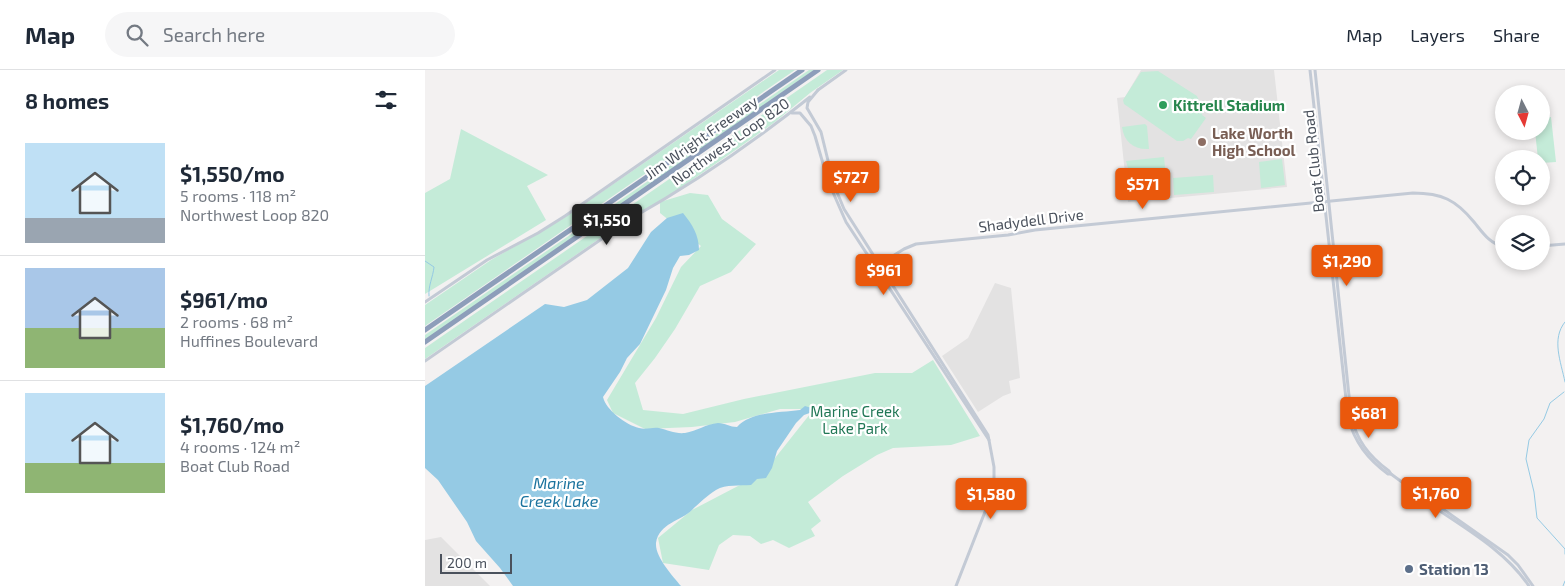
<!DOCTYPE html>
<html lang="en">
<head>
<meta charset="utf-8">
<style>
	:root { --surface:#fff; --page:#f6f6f7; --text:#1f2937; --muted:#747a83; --line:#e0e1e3; --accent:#ea580c }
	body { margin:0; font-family:"Exo 2",sans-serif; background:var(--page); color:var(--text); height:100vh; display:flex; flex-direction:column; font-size:19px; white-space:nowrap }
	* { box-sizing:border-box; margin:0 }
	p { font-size:16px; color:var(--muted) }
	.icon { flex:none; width:28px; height:28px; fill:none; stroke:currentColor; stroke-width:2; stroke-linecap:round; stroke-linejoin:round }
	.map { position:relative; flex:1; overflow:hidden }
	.panel { display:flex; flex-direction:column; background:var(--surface); width:425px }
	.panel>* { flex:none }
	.needle { width:32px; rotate:174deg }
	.tools { position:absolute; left:1070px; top:15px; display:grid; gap:10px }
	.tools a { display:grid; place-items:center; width:55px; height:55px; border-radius:50%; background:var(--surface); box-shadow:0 2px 8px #0003; font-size:25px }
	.scale { position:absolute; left:15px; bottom:12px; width:72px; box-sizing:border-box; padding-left:5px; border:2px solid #4a515c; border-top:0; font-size:14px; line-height:18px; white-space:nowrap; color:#4a515c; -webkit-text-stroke:4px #fff; paint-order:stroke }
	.price { position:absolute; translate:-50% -42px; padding:0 11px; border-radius:5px; background:var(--accent); color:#fff; font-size:16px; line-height:32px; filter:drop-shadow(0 1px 2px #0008) }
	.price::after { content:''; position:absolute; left:50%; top:30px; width:15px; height:11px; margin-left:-8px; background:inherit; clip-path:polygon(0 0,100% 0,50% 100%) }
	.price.selected { background:#222; color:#fff }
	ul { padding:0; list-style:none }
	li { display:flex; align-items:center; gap:15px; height:125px; padding:0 25px }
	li+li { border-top:1px solid var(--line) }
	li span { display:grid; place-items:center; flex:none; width:140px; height:100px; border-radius:0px; color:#555 }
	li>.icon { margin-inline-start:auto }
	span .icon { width:60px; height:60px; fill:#fffc; stroke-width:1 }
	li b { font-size:21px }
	h2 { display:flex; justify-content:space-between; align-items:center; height:60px; padding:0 25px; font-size:21px }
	header { display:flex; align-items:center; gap:30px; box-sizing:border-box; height:70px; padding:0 25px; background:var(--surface); border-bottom:1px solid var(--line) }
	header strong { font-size:24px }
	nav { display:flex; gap:28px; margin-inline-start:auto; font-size:18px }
	.search { width:350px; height:45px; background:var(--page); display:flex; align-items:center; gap:12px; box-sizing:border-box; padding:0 18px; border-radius:28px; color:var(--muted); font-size:19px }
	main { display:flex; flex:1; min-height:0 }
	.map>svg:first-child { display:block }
	.education { fill:#e3e2e2 }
	.green { fill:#c4ebd8 }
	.water { fill:#95cae4 }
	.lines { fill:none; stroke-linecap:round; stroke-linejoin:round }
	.stream { stroke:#95cae4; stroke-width:1 }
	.secondary { stroke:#c3cad5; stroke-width:3 }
	.highway { stroke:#8d9eba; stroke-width:5 }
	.leisure-dot { fill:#2e9e5b; stroke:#fff; stroke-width:2 }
	.education-dot { fill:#8d6e63; stroke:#fff; stroke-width:2 }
	.service-dot { fill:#5c6f8a; stroke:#fff; stroke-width:2 }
	.labels { text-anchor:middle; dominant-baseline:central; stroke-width:4.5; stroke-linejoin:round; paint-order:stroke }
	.leisure-label { font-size:15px; font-weight:bold; fill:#27864d; stroke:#fff; text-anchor:start }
	.education-label { font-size:15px; font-weight:bold; fill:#785e54; stroke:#fff; text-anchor:start }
	.street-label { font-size:15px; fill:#4a515c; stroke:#fff }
	.park-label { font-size:15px; fill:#217756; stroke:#fff }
	.service-label { font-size:15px; font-weight:bold; fill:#4e5e75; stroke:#fff; text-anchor:start }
	.water-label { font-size:16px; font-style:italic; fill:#1b739e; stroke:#fff }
</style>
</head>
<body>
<header>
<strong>Map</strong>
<div class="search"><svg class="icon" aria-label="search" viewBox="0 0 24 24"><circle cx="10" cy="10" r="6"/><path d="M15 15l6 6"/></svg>Search here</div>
<nav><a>Map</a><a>Layers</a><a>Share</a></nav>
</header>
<main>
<section class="panel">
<h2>8 homes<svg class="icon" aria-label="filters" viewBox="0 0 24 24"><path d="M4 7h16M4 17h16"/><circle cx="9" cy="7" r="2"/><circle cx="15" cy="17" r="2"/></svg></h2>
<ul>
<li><span style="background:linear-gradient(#bfe0f5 75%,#9aa5b1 0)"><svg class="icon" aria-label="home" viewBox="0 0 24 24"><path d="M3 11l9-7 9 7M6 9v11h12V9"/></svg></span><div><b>$1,550/mo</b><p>5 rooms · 118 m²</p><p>Northwest Loop 820</p></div></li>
<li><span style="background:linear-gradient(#a9c7e8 60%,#8fb573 0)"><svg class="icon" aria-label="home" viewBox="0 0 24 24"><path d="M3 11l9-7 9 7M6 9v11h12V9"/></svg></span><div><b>$961/mo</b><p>2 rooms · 68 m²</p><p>Huffines Boulevard</p></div></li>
<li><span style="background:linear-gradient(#bfe0f5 70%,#8fb573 0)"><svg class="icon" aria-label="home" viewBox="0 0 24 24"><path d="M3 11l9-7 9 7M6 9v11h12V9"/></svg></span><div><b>$1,760/mo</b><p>4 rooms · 124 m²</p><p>Boat Club Road</p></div></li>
</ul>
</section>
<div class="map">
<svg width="1140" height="516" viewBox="0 0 1140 516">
	<rect width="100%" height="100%" fill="#f3f1f1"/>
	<!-- education -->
	<g class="education">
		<path d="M 716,0 L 849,0 L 862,117 L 703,132 L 692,28 L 700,27 Z"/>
		<path d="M 570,213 L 586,218 L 595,308 L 584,311 L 586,323 L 578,326 L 553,342 L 517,286 L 543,268 Z"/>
		<path d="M 16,467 L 65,516 L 0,516 L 0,470 Z"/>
	</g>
	<!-- green -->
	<g class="green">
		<path d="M 354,0 L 370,0 L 0,256 L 0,235 L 66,190 L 139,148 Z"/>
		<path d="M 384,0 L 389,0 L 0,271 L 0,265 Z"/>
		<path d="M 402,0 L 418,0 L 385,23 L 350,52 L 312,79 L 244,126 L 203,149 L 0,289 L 0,278 Z"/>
		<path d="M 733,1 L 772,26 L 778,40 L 777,45 L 781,48 L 766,69 L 763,68 L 758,71 L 752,71 L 699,34 L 698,30 L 716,2 Z"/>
		<path d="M 1126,47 L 1131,92 L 1116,93 L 1116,89 L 1113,89 L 1110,61 L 1116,61 L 1116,48 Z"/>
		<path d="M 720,54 L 722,56 L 724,79 C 709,80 699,72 697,57 Z"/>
		<path d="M 36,59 L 123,105 L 102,116 L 121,150 L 0,224 L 0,123 L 25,109 Z"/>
		<path d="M 739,87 L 743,126 L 715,123 L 706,109 L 701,91 Z"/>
		<path d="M 857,89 L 860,115 L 836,118 L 834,92 Z"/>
		<path d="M 788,105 L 789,122 L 749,125 L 748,108 Z"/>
		<path d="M 265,123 L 283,125 L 297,149 L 331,174 L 306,202 L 275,216 L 250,259 L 230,288 L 210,313 L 218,340 L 258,344 L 319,329 L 450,303 L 487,303 L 508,290 L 555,366 L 526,375 L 468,378 L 452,385 L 418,406 L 383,432 L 396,451 L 386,459 L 390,466 L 364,478 L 348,470 L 336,474 L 325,466 L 308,465 L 294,475 L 284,500 L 238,493 L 233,468 L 267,440 L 313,416 L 335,407 L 389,339 L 355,339 L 310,352 L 267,357 L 220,359 L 188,343 L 182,330 L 231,248 L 256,197 L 276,176 L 235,143 L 235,132 Z"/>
	</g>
	<!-- water -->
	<path class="water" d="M 258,143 C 267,154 274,165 274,180 L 264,185 L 255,186 L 248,198 L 241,220 L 215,274 L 202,288 L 195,302 L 178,327 C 181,340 201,355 214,358 C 221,360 227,357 234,358 C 243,360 250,364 260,363 C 272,361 281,354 293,353 C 300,353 305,357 312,357 C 327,341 355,343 375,340 L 380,336 L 393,340 L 379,345 L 371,353 L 352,381 L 347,398 L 341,408 L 332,409 L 326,415 C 315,416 301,414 291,420 C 283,425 274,433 267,440 C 256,451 234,453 231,473 C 230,487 248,506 256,516 L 88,516 L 75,498 L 51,471 L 42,452 L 13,410 L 0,398 L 0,316 L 120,234 L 139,237 L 162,230 L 203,198 L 226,162 L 242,148 Z"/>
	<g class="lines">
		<!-- stream -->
		<g class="stream">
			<path d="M 0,191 L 9,197 C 8,207 3,216 4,226"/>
			<path d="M 1140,252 C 1126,269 1136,292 1140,312"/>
			<path d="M 1139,322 L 1125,333 L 1119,349 L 1104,370 L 1101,389 L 1109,422 L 1112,448 L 1140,479 L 1140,484"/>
			<path d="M 1138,516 L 1140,511"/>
		</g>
		<!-- secondary -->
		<g class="secondary">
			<path d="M 885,0 L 923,347 C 929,372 943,389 963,404 L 966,404"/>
			<path d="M 890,0 L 926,345 C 931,370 944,386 964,401 L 966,404 L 1000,429 L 1005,430 L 1083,485 L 1093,495 L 1108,516"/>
			<path d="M 393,20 L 383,32 L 382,38 L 396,62 L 409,115 L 419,139 L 563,365 L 569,397 L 569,415 L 565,429 L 531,516"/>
			<path d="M 393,20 L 421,0"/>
			<path d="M 367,43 L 375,43 L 386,56 L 390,66 L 403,111 L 421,152 L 564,370"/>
			<path d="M 1116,176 L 1140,174"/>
			<path d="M 450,197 L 479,179 L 491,174 L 583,165 L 610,160 L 988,123 C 1017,123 1031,130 1049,152 C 1058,163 1064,173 1079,177"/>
			<path d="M 0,232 L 62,190 L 113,163 L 140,146 L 350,0"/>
			<path d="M 0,291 L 207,148 C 269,113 329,72 385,27"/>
			<path d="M 1002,430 L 1003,433 C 1038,457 1080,480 1104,516"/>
		</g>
		<!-- highway -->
		<g class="highway">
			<path d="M 0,260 L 377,0"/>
			<path d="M 0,272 L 393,0"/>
		</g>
	</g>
	<!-- markers -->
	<circle class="leisure-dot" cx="738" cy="35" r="5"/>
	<circle class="education-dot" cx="777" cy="72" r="5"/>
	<circle class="service-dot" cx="984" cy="499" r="5"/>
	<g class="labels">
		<!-- leisure labels -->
		<g class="leisure-label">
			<text x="748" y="35">Kittrell Stadium</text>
		</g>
		<!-- education labels -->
		<g class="education-label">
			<text x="787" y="63">Lake Worth<tspan x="787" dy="17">High School</tspan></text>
		</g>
		<!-- street labels -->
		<g class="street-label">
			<text transform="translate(276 67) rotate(-35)">Jim Wright Freeway</text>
			<text transform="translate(305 71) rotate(-35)">Northwest Loop 820</text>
			<text transform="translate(888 91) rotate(-96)">Boat Club Road</text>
			<text transform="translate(606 150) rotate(-7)">Shadydell Drive</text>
		</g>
		<!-- park labels -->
		<g class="park-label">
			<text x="430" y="341">Marine Creek<tspan x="430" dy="17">Lake Park</tspan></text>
		</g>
		<!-- service labels -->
		<g class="service-label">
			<text x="994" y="499">Station 13</text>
		</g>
		<!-- water labels -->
		<g class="water-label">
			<text x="134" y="412">Marine<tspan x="134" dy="18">Creek Lake</tspan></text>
		</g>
	</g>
</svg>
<div class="tools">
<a><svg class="needle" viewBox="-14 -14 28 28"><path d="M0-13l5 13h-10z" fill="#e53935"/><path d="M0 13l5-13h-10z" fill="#747a83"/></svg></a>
<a><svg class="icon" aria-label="locate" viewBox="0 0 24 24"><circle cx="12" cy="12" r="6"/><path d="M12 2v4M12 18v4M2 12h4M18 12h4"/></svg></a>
<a><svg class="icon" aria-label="layers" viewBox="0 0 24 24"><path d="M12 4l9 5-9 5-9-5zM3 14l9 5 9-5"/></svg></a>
</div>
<div class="scale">200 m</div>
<b class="price" style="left:426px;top:133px">$727</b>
<b class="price" style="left:718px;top:140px">$571</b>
<b class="price selected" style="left:182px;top:176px">$1,550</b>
<b class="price" style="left:922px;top:217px">$1,290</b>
<b class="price" style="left:459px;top:226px">$961</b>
<b class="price" style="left:944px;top:369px">$681</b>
<b class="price" style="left:1011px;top:449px">$1,760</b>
<b class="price" style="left:566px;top:450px">$1,580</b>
</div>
</main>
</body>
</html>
